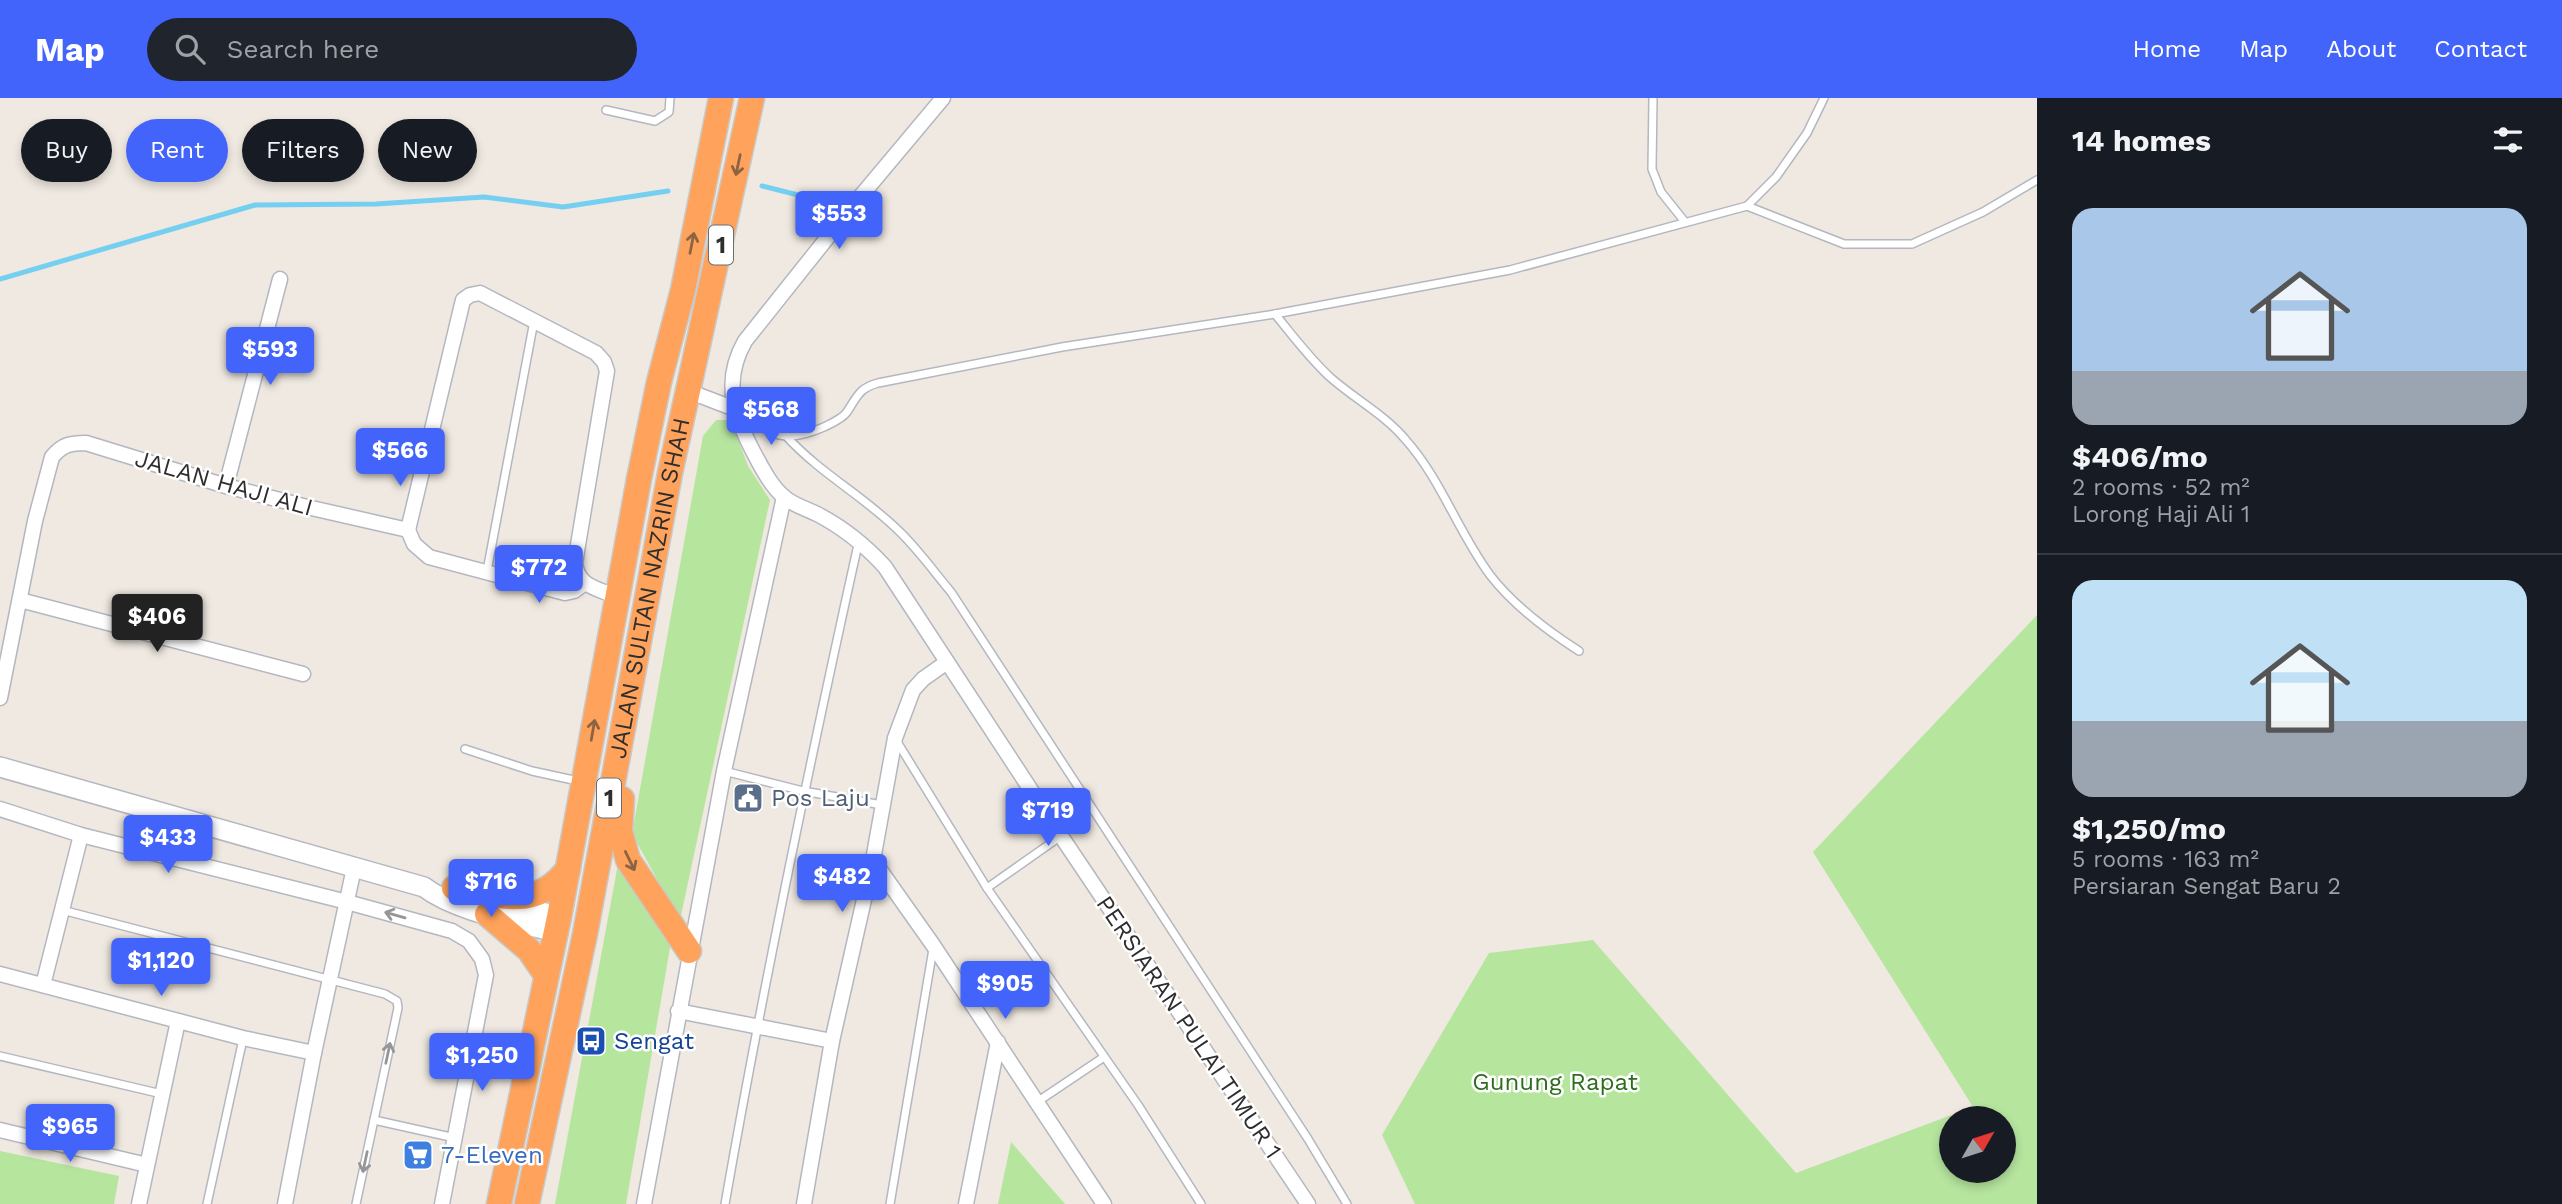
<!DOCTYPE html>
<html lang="en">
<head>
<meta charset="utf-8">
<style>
	:root { --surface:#171b24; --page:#20242c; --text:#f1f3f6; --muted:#9ea1a6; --line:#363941; --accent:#4264fb }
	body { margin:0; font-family:"Work Sans",sans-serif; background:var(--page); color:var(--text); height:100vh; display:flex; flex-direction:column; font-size:26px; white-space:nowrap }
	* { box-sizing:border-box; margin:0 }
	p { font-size:23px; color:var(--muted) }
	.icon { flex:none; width:38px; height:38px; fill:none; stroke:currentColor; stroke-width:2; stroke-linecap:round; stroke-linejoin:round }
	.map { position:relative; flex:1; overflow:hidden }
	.drawer { display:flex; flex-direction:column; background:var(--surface); width:525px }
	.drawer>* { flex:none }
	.guide { position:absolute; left:21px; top:21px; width:665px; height:63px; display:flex; gap:14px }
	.needle { width:46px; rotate:51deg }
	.controls { position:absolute; left:1939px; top:1008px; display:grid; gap:14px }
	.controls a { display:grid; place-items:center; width:77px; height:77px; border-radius:50%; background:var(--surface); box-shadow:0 4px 10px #0003; font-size:35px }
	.price { position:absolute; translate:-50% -60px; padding:0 16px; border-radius:7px; background:var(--accent); color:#fff; font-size:23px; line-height:46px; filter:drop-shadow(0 2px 4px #0008) }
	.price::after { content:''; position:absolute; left:50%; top:42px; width:21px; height:16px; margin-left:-10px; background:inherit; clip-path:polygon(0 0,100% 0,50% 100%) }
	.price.on { background:#222; color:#fff }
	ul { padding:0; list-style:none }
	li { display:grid; align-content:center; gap:14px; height:371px; padding:0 35px }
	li+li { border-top:2px solid var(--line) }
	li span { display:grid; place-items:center; height:217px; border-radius:21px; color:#555 }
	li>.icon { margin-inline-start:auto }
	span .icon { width:126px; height:126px; fill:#fffc; stroke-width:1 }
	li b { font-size:30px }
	h2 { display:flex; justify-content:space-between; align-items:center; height:84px; padding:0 35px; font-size:30px }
	.chip { padding:0 24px; border-radius:32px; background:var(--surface); box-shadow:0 4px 10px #0003; font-size:24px; line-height:63px }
	.chip.on { background:var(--accent); color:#fff }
	header { display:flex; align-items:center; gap:42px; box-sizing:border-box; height:98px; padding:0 35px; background:var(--accent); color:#fff }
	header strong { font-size:33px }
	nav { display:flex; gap:38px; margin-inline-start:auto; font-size:24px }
	.search { width:490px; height:63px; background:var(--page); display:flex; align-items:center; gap:18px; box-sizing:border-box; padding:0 24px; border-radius:38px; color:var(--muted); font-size:26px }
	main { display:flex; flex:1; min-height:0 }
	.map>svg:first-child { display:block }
	.green { fill:#b6e59e; fill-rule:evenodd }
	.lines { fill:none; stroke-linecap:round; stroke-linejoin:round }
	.stream { stroke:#75cff0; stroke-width:5 }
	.lane-casing { stroke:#b4b7c1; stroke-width:10 }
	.street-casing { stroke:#b4b7c1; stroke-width:17 }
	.secondary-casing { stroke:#b4b7c1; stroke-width:22 }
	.highway-casing { stroke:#c9c9c9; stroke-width:27 }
	.lane { stroke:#fff; stroke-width:7 }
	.street { stroke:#fff; stroke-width:14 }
	.secondary { stroke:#fff; stroke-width:19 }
	.highway { stroke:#ffa35c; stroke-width:24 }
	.oneway { stroke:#8c6343 }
	.oneway2 { stroke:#969696 }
	.labels { text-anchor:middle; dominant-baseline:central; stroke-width:5; stroke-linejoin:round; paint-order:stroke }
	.shield { fill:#fff; stroke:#6d6d6d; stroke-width:2 }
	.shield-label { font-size:23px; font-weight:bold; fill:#2e2e2e }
	.street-label { font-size:24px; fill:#2e2e2e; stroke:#fff }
	.service-label { font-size:24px; fill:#4e5e75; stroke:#fff; text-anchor:start }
	.transit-label { font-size:24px; fill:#164399; stroke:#fff; text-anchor:start }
	.park-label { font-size:24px; fill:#2c6e1b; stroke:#fff }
	.shop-label { font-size:24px; fill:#366cbe; stroke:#fff; text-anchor:start }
</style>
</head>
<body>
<header>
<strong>Map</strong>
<div class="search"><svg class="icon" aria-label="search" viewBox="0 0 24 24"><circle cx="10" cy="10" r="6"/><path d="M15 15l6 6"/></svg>Search here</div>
<nav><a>Home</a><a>Map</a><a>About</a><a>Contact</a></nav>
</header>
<main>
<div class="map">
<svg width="2037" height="1106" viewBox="0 0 2037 1106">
	<rect width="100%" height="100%" fill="#efe9e1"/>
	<!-- green -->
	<g class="green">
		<path d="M 716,322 L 731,322 L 748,368 L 770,402 L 680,822 L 632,736 L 703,338 Z"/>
		<path d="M 2037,517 L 2037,1106 L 1415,1106 L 1382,1037 L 1489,855 L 1593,842 L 1796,1075 L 1973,1009 L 1813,754 ZM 1951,1020 L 2004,1020 L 2004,1073 L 1951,1073 Z"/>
		<path d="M 618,766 L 671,844 L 626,1106 L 555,1106 Z"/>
		<path d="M 1011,1044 L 1065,1106 L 998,1106 Z"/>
		<path d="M 0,1053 L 119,1078 L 114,1106 L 0,1106 Z"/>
	</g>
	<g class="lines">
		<!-- stream -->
		<g class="stream">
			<path d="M 762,88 L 830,105"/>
			<path d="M 0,181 L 255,107 L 376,106 L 484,99 L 563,109 L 668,93"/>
		</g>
		<!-- lane casing -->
		<g class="lane-casing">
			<g id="lane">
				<path d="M 1653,0 L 1652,71 L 1661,94 L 1685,124"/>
				<path d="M 606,12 L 655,23 L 669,14 L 670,0"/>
				<path d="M 1747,108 L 1844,146 L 1912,146 L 1983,114 L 2037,82"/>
				<path d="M 1275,216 C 1293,238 1310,261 1331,280 C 1355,301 1385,317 1405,341 C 1441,381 1458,434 1490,477 C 1514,508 1546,532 1579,553"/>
				<path d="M 738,313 C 773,337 782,347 824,329 C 832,325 842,321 847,314 C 857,299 859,290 878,285 L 1062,249 L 1275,216 L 1510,172 L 1747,108 L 1776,79 L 1807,35 L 1824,0"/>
				<path d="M 787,339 C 822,377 867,400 902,436 C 920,454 935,475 951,494 L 1308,1041 L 1347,1106"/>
				<path d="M 487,473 L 534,223"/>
				<path d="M 896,642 L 987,790 L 1138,1007 L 1201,1106"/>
				<path d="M 465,651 L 532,673 L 578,683"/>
				<path d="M 724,673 L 803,693 L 882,707"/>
				<path d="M 987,790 L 1061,738"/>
				<path d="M 62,812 L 385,896 L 397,903 L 398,910 L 356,1106"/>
				<path d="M 0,958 L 162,996"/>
				<path d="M 1037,1004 L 1104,959"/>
				<path d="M 374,1022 L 455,1040"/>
				<path d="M 207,1106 L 243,941"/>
				<path d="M 725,1106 C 764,883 810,663 859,442"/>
				<path d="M 890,1106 L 933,851"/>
			</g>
		</g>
		<!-- street casing -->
		<g class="street-casing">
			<g id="street">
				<path d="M 943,0 L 855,105 L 745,243 C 721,285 735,320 756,359 C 763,372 772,389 784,399 C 793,407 807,411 817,416 C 844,430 864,446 885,469 L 1061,738 L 1308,1106"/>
				<path d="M 688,293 L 735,311"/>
				<path d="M 226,388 L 280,181"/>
				<path d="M 408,432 L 414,446 L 429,459 L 565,495 L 574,493 L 585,485"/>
				<path d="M 20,502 L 303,576"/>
				<path d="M 0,600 L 35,423 L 52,359 C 63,346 71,345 86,345 L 226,388 L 307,409 L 408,432 L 463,202 L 470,197 L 480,195 L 596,255 L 604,264 L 607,273 L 575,465 C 578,489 597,490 617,499"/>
				<path d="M 0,711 L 81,737 L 347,804 L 452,833 L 469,843 L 482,861 L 486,877 L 442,1106"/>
				<path d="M 873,762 L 933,847 L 1104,1106"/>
				<path d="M 0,876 L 243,940 L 314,955"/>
				<path d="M 43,887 L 81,737"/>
				<path d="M 678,913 L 832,943"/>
				<path d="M 0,1032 L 147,1067"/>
				<path d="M 139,1106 L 178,923"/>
				<path d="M 285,1106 L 314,955 L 354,770"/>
				<path d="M 644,1106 L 724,673 L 784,399"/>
				<path d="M 804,1106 L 832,943 L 873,762 L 895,640 L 913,592 L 923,581 L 947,564"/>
				<path d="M 966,1106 L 998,944"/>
			</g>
		</g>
		<!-- secondary casing -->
		<g class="secondary-casing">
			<g id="secondary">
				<path d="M 0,669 L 424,789 C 457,814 515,823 555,834"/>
				<path d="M 502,803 L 559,819"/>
			</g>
		</g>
		<!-- highway casing -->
		<g class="highway-casing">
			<g id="highway">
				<path d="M 622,701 L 620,733 L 628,762 L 689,853"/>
				<path d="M 454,790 C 500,797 535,814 568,771"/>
				<path d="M 487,816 L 529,852 L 546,877"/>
				<path d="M 499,1106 L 559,819 L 639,381 L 659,284 L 683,192 L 721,0"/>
				<path id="s1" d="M 527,1106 L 585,836 L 670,375 L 752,0"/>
			</g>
		</g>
		<!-- lane -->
		<use href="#lane" class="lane"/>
		<!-- street -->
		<use href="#street" class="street"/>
		<!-- secondary -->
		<use href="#secondary" class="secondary"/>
		<!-- highway -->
		<use href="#highway" class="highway"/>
	</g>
	<!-- one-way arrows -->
	<defs><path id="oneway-shaft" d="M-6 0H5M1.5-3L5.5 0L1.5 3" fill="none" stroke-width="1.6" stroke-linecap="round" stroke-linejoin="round" transform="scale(1.75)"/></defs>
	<g class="oneway">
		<use href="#oneway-shaft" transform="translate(738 67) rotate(102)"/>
		<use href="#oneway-shaft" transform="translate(692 145) rotate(-79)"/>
		<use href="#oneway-shaft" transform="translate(593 632) rotate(-80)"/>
		<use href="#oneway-shaft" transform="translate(630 763) rotate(64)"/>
	</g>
	<g class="oneway2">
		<use href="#oneway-shaft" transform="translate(395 817) rotate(-164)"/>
		<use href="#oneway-shaft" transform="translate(388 955) rotate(-78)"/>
		<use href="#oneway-shaft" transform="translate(365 1064) rotate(102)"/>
	</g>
	<!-- icons -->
	<defs>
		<g id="civic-square" transform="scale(1.575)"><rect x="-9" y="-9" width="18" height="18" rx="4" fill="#5c6f8a" stroke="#fff"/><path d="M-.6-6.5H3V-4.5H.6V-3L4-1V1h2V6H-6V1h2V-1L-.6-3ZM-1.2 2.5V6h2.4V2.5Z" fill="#fff"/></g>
		<g id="bus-square" transform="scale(1.575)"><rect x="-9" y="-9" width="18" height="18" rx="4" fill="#1a4fb4" stroke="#fff"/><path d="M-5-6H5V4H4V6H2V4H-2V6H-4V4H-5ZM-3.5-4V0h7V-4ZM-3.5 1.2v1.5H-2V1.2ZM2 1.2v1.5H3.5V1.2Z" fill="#fff"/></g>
		<g id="supermarket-square" transform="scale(1.575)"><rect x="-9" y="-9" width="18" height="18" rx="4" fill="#3f7fe0" stroke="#fff"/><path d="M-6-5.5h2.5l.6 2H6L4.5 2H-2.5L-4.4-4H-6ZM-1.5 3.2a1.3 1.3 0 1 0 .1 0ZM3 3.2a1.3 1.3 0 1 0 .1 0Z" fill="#fff"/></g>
	</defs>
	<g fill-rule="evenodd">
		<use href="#civic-square" x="748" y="700"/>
		<use href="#bus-square" x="591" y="943"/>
		<use href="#supermarket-square" x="418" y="1057"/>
	</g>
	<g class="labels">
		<!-- shield labels -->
		<g class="shield">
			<rect x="709" y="127.5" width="24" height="39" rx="5"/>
			<rect x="597" y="680.5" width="24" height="39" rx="5"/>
		</g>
		<g class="shield-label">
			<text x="721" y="147">1</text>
			<text x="609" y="700">1</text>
		</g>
		<!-- street labels -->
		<g class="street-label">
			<text transform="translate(224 385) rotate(16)">JALAN HAJI ALI</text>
			<text stroke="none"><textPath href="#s1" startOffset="628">JALAN SULTAN NAZRIN SHAH</textPath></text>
			<text transform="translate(1189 929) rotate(56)">PERSIARAN PULAI TIMUR 1</text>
		</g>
		<!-- service labels -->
		<g class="service-label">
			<text x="771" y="700">Pos Laju</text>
		</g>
		<!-- transit labels -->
		<g class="transit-label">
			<text x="614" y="943">Sengat</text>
		</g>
		<!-- park labels -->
		<g class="park-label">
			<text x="1555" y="984">Gunung Rapat</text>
		</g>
		<!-- shop labels -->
		<g class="shop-label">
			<text x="441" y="1057">7-Eleven</text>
		</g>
	</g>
</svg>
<div class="controls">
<a><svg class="needle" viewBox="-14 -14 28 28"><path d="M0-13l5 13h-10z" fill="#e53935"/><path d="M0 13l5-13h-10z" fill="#9ea1a6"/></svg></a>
</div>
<b class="price" style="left:839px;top:153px">$553</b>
<b class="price" style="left:270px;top:289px">$593</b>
<b class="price" style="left:771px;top:349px">$568</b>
<b class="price" style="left:400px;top:390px">$566</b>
<b class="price" style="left:539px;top:507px">$772</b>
<b class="price on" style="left:157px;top:556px">$406</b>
<b class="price" style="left:1048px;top:750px">$719</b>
<b class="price" style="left:168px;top:777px">$433</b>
<b class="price" style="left:842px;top:816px">$482</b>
<b class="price" style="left:491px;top:821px">$716</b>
<b class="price" style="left:161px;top:900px">$1,120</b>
<b class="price" style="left:1005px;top:923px">$905</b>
<b class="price" style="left:482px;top:995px">$1,250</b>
<b class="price" style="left:70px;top:1066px">$965</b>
<div class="guide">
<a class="chip">Buy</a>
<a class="chip on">Rent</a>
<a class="chip">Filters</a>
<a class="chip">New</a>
</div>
</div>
<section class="drawer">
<h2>14 homes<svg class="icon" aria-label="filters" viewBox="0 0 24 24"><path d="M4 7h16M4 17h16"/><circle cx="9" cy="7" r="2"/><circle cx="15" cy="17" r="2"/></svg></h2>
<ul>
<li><span style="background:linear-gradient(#a9c7e8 75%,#9aa5b1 0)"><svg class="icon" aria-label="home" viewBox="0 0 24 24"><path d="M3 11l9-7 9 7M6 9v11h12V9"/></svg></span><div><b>$406/mo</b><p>2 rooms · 52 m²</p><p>Lorong Haji Ali 1</p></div></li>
<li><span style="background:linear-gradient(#bfe0f5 65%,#9aa5b1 0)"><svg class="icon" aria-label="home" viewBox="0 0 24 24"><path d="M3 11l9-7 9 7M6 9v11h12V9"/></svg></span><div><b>$1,250/mo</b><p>5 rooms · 163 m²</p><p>Persiaran Sengat Baru 2</p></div></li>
</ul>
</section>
</main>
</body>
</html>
